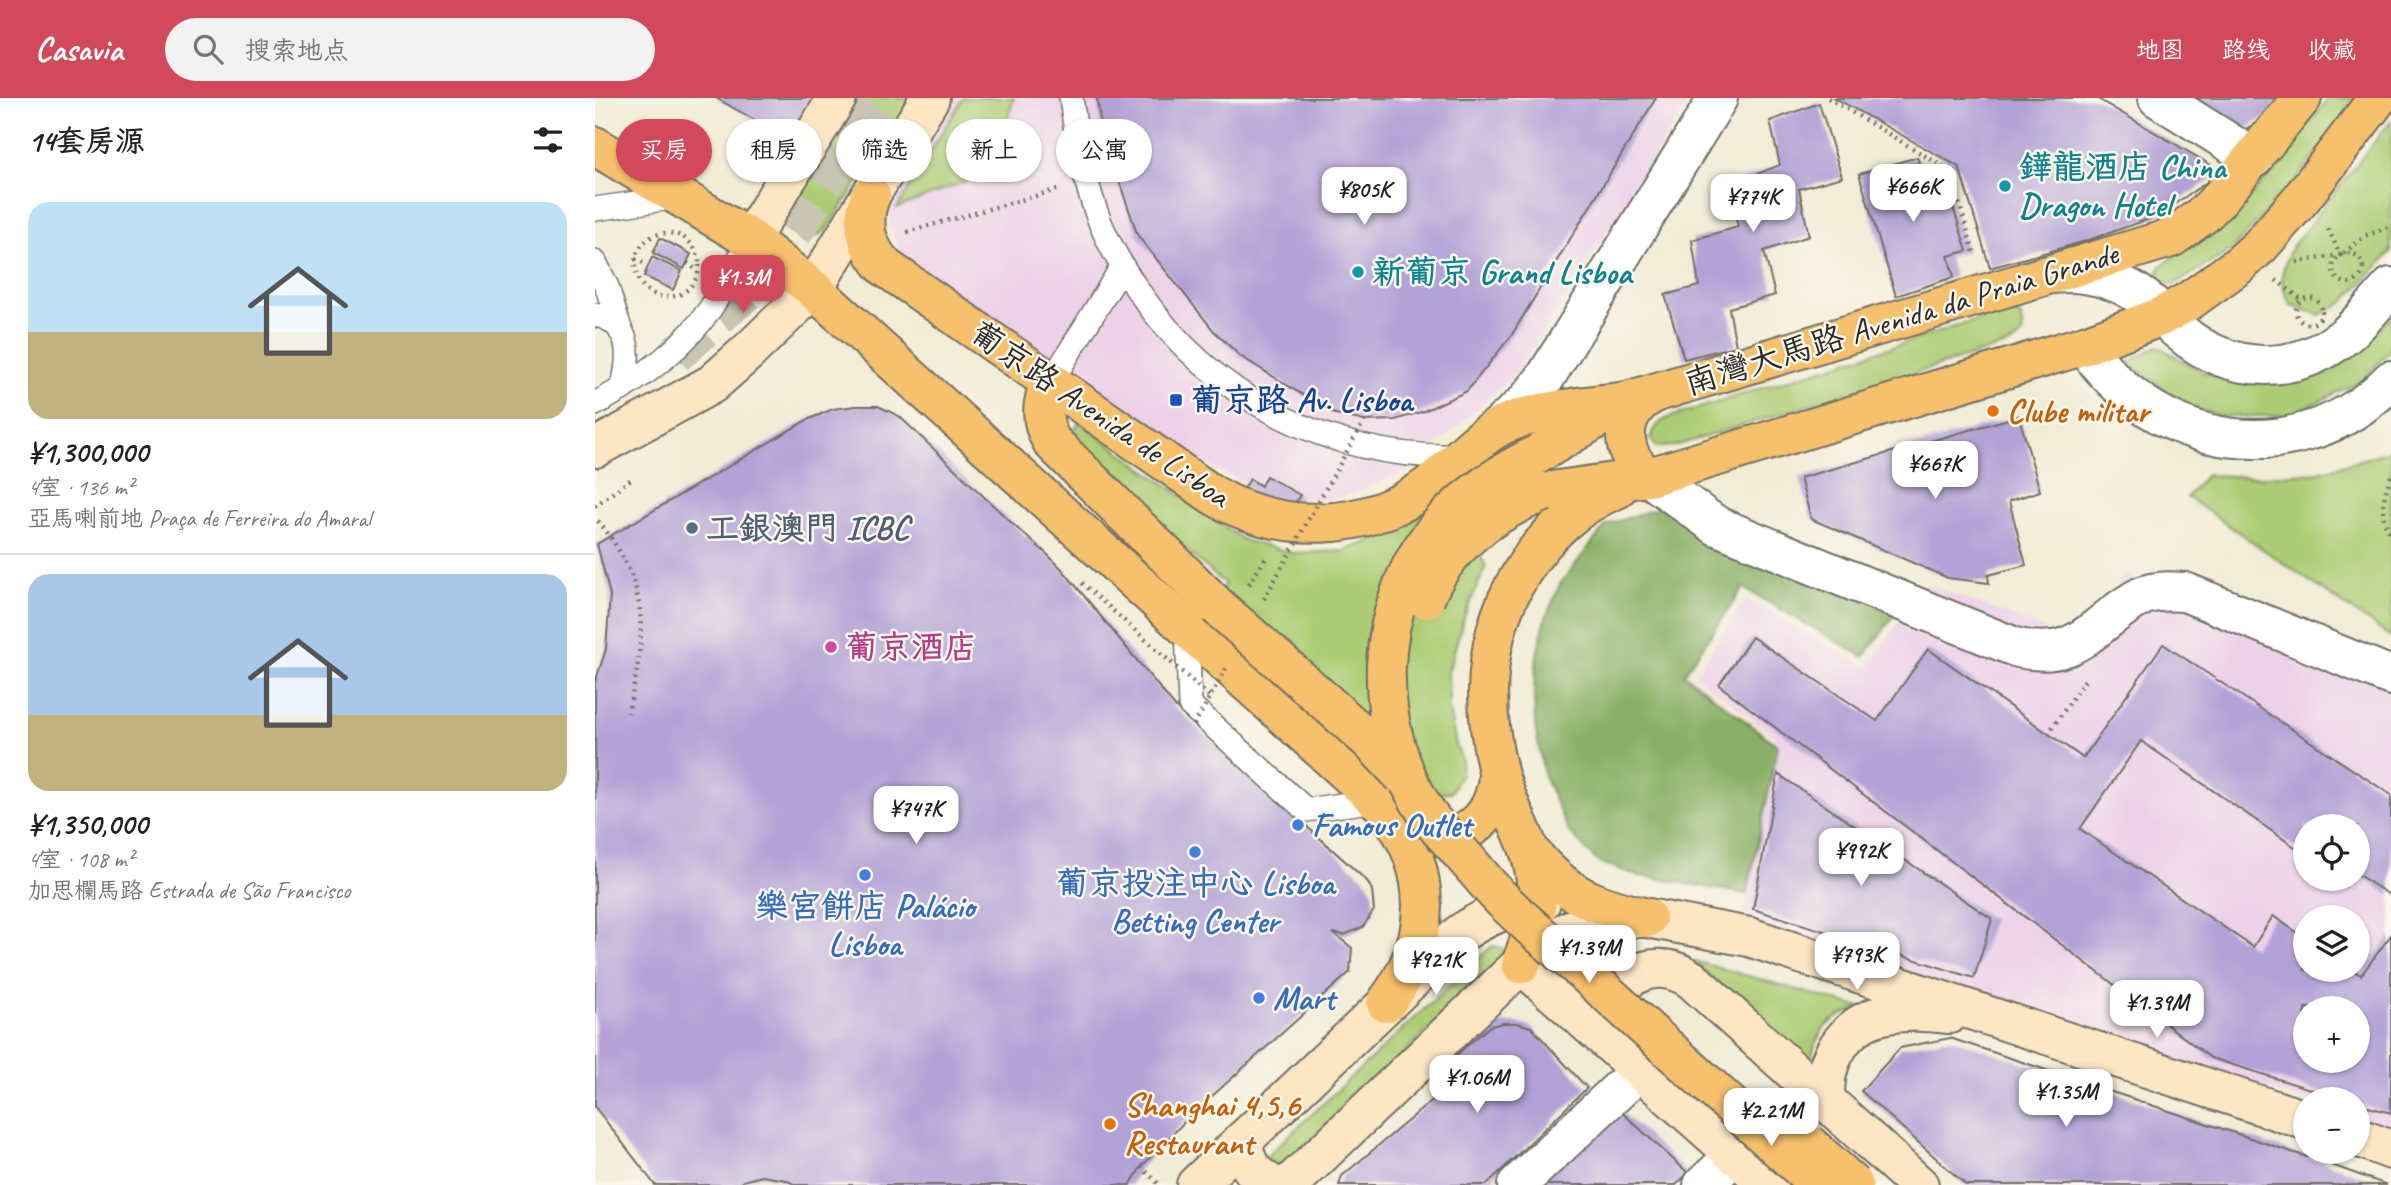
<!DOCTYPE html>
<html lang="zh">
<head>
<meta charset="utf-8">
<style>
	:root { --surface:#fff; --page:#f2f2f2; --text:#222; --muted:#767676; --line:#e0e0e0; --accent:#d1495b }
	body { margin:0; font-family:Caveat,"LXGW WenKai TC",sans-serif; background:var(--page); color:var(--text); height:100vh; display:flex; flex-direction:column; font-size:26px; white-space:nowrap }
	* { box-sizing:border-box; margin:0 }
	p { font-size:23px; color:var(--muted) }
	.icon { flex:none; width:38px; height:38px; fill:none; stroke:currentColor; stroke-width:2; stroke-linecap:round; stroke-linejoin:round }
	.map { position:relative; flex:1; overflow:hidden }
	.details { display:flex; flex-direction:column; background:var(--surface); width:595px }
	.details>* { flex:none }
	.banner { position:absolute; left:21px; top:21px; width:665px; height:63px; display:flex; gap:14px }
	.buttons { position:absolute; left:1698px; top:716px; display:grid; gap:14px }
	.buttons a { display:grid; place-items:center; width:77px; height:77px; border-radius:50%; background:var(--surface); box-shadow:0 2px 5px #0004; font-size:35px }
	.price { position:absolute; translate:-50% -60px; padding:0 16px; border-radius:14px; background:#fff; color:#222; font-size:23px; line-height:46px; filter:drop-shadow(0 2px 4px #0008) }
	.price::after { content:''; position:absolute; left:50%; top:42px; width:21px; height:16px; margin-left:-10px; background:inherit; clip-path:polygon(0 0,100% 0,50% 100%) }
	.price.current { background:var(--accent); color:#fff }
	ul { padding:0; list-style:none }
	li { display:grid; align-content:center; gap:14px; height:371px; padding:0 28px }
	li+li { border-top:2px solid var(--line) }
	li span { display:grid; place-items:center; height:217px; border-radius:21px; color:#555 }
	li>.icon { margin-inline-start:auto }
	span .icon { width:126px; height:126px; fill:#fffc; stroke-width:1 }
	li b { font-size:30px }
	h2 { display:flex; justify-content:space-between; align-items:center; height:84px; padding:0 28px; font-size:30px }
	.tag { padding:0 24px; border-radius:32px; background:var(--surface); box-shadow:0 2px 5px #0004; font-size:24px; line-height:63px }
	.tag.current { background:var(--accent); color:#fff }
	header { display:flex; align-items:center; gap:42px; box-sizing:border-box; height:98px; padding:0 35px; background:var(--accent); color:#fff }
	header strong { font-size:33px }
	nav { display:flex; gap:38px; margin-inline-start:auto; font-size:24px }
	.search { width:490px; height:63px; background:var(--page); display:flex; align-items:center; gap:18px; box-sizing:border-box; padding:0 24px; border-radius:38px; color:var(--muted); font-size:26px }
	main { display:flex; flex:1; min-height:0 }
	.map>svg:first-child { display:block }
	.built { fill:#edd1e9; fill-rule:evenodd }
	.green { fill:#accd75; stroke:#6c7c50; stroke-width:2 }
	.forest { fill:#89b066; stroke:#5a6e48; stroke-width:2 }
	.building { fill:#b2a2d7; fill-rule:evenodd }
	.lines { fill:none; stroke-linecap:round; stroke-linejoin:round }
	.primary-tunnel { stroke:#c9c5b3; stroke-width:38; stroke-dasharray:38 19; stroke-linecap:butt }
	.lane-casing { stroke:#706f66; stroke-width:26 }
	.street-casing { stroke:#706f66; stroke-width:42 }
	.secondary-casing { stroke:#706f66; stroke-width:42 }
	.primary-casing { stroke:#706f66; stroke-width:42 }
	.path { stroke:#706f66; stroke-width:4.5; stroke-dasharray:2 5; stroke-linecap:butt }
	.lane { stroke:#fff; stroke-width:23 }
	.street { stroke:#fff; stroke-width:38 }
	.secondary { stroke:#fce6c4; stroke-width:38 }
	.primary { stroke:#f7c06c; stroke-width:38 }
	.primary-bridge-casing { stroke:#706f66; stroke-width:42; stroke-linecap:butt }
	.path-bridge { stroke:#706f66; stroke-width:4.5; stroke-dasharray:2 5; stroke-linecap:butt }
	.primary-bridge { stroke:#f7c06c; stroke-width:38 }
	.culture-dot { fill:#0f9aa8; stroke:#fbf7ec; stroke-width:2.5 }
	.transit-dot { fill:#1a4fb4; stroke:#fbf7ec; stroke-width:2.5 }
	.food-dot { fill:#e8710a; stroke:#fbf7ec; stroke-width:2.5 }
	.service-dot { fill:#5c6f8a; stroke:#fbf7ec; stroke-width:2.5 }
	.hotel-dot { fill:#d1479c; stroke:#fbf7ec; stroke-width:2.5 }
	.shop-dot { fill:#3f7fe0; stroke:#fbf7ec; stroke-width:2.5 }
	.labels { text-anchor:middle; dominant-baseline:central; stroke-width:5; stroke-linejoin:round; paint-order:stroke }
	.culture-label { font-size:33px; font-weight:bold; fill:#0d838f; stroke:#fbf7ec; text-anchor:start }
	.street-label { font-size:33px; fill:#2b2b2b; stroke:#fbf7ec }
	.transit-label { font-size:33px; font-weight:bold; fill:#164399; stroke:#fbf7ec; text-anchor:start }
	.food-label { font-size:33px; font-weight:bold; fill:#c56008; stroke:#fbf7ec; text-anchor:start }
	.service-label { font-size:33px; font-weight:bold; fill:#4e5e75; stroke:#fbf7ec; text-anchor:start }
	.hotel-label { font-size:33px; font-weight:bold; fill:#b23c85; stroke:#fbf7ec; text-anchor:start }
	.shop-label { font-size:33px; font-weight:bold; fill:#366cbe; stroke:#fbf7ec; text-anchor:start }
</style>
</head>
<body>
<header>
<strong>Casavia</strong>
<div class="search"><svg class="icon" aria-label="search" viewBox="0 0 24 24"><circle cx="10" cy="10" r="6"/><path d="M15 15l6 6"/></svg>搜索地点</div>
<nav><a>地图</a><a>路线</a><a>收藏</a></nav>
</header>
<main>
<section class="details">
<h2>14套房源<svg class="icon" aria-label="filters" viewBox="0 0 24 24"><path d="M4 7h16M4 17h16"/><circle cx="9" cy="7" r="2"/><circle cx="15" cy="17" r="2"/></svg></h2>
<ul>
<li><span style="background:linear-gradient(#bfe0f5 60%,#c2b280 0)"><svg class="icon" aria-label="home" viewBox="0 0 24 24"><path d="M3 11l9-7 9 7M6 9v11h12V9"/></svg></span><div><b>¥1,300,000</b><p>4室 · 136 m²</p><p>亞馬喇前地 Praça de Ferreira do Amaral</p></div></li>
<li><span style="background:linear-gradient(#a9c7e8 65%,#c2b280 0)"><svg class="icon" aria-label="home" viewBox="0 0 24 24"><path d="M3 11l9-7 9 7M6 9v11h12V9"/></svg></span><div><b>¥1,350,000</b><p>4室 · 108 m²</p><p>加思欄馬路 Estrada de São Francisco</p></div></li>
</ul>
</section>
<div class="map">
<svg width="1796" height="1087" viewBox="0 0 1796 1087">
	<rect width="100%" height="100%" fill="#fbf7ec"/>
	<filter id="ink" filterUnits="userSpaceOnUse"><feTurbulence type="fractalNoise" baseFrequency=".0143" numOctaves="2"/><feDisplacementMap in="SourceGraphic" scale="14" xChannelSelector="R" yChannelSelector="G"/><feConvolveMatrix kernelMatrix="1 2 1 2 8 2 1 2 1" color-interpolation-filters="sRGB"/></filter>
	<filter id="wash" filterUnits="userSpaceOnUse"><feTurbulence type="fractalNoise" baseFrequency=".00686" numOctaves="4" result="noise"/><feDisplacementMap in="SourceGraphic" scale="28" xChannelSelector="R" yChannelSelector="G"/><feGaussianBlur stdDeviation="1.57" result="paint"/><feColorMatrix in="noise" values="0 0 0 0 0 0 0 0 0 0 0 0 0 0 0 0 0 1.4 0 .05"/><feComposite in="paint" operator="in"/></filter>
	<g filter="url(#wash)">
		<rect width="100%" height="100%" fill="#f1ecd5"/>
		<!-- built -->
		<g class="built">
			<path d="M 361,0 L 1097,0 L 922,275 L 815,371 L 759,395 L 736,401 L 709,401 L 670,392 L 639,380 L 596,359 L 315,162 L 304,150 L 295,129 L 295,116 L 300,98 Z"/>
			<path d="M 1529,476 L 1796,592 L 1796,1030 L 1762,1020 L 1762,1001 L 1710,1001 L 1710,1003 L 1147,823 L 1180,638 L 1100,577 L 1151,501 L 1273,570 L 1330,485 L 1491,547 ZM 1710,728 L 1762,728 L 1762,780 L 1710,780 ZM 1710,819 L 1762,819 L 1762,872 L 1710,872 ZM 1710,910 L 1762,910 L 1762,962 L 1710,962 Z"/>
		</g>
		<!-- green -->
		<g class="green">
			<path d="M 266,0 L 322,0 L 302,32 L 263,5 Z"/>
			<path d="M 368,0 L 419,0 L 395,74 L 302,110 Z"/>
			<path d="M 1734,0 L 1764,0 L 1694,91 L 1634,154 L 1580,186 C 1571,188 1566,184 1563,175 L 1566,168 L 1635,121 L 1675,76 Z"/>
			<path d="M 1796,23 L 1796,154 L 1748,205 L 1725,217 L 1696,207 C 1682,182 1686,176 1696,150 Z"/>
			<path d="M 245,29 L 283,54 C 271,73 258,91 246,110 C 241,117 236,127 230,133 C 213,147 191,134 193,113 Z"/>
			<path d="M 1416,215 L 1425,217 C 1429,233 1431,239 1415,246 L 1080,348 L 1061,349 L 1056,341 C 1059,330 1063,325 1073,320 L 1388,220 Z"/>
			<path d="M 1796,218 L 1796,251 L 1768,282 L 1696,317 L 1631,319 L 1596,310 L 1533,265 L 1562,248 C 1578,256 1593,267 1609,274 C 1652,293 1710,286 1750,263 C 1765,254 1783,232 1796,218 Z"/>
			<path d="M 484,324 L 648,442 L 698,455 L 749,453 L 788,438 L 853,402 L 891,468 L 870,516 L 853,574 L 854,611 L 861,647 L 867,662 L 866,675 L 856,694 L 816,697 L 608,518 L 630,486 L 482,355 L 475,340 Z"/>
			<path d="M 1796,350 L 1796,539 L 1592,399 L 1611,377 L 1662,379 L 1725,374 L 1791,354 Z"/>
			<path d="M 897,848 L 907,850 L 910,858 L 685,1075 L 672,1058 Z"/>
			<path d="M 1099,863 L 1267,910 C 1232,919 1220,933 1215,969 Z"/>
		</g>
		<!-- forest -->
		<path class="forest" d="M 1080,404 L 1308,505 L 1269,559 L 1148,490 L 1089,576 L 1183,648 L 1152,796 L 1041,777 L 1003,764 L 974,734 L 949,678 L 940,627 L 939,591 L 942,556 L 951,519 L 965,486 L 1011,427 Z"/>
		<g id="blocks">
			<!-- building -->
			<g class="building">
				<path d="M 121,0 L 224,0 L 197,43 Z"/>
				<path d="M 502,0 L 1061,0 L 916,238 L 872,293 L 829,313 L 800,322 L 769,323 L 737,315 L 645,258 L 619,233 L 543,138 L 506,31 Z"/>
				<path d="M 1240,0 L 1501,0 L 1616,67 L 1618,80 L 1560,119 L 1491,143 L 1395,170 L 1364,69 Z"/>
				<path d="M 1580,0 L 1685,0 L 1671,19 L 1642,36 Z"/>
				<path d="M 1224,5 L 1247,79 L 1204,91 L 1214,138 L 1169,153 L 1180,197 L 1134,210 L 1141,248 L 1089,261 L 1070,197 L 1104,188 L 1097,142 L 1143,129 L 1134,87 L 1185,67 L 1175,23 Z"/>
				<path d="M 380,41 L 388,73 L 376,76 L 368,43 Z"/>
				<path d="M 1322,59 L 1331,83 L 1348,78 L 1372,153 L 1353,158 L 1359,179 L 1301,198 L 1264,76 Z"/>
				<path d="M 65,140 L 96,156 L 89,171 L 58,155 Z"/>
				<path d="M 57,159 L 87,173 L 78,192 L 49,178 Z"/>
				<path d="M 261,308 L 283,308 L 304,318 L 423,431 L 451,455 L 467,471 L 582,611 L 772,783 L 777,792 L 779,812 L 768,829 L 749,837 L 738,835 L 757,850 L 755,874 L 595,1018 L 546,1069 L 535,1087 L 201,1087 L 191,1082 L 167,1078 L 148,1083 L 144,1087 L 60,1087 L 0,1009 L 0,585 L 11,551 L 15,497 L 2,446 L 212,322 L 238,311 Z"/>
				<path d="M 1424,318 L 1445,393 L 1414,403 L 1431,467 L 1393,477 L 1394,485 L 1353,480 L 1216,421 L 1205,380 Z"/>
				<path d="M 671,378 L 705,397 L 695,414 L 647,394 L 655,381 L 666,388 Z"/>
				<path d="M 1157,539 L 1282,623 L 1333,551 L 1488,660 L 1568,546 L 1796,697 L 1796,798 L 1762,776 L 1762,728 L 1710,728 L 1710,756 L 1546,643 L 1485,731 L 1658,849 L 1678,818 L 1710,840 L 1710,872 L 1757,872 L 1766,877 L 1796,837 L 1796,1015 L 1762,1006 L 1762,1001 L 1747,1001 L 1616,960 L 1124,587 ZM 1710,910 L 1762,910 L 1762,962 L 1710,962 Z"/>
				<path d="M 1183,676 L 1397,821 L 1379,880 L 1158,811 Z"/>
				<path d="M 908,925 L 922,925 L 936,929 L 992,990 L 891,1087 L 744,1087 L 747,1078 L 871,974 L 860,958 L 895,928 Z"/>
				<path d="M 1355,940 L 1745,1070 L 1792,1087 L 1371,1087 L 1266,993 L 1305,950 Z"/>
				<path d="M 1020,1008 L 1093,1075 L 1081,1087 L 940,1087 Z"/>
			</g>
		</g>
	</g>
	<g filter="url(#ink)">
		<use href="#blocks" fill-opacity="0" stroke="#706f66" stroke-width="2"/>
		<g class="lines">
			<!-- primary-tunnel -->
			<path class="primary-tunnel" d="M 80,257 L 174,174 L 282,0"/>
			<!-- lane casing -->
			<g class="lane-casing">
				<g id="lane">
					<path d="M 476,0 C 482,43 489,84 505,124 C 515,149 529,172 544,194 C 619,302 737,362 868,358"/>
					<path d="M 0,111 L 83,99"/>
					<path d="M 0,164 L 12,189 L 26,234"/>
					<path d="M 0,217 C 39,224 35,262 27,291"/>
					<path d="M 456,284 L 527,169"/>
					<path d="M 0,306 C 43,283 87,252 115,211 C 130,189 142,164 155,141"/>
					<path d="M 592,530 L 595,607 L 711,712 L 782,702"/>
				</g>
			</g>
			<!-- street casing -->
			<g class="street-casing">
				<g id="street">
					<path d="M 1563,0 L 1659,60"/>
					<path d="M 1458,176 C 1495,171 1536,185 1562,211 C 1570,219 1576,227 1585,234 C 1634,276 1701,279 1752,236 C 1768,222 1781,205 1796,189"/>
					<path d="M 1490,247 C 1560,353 1705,376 1796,282"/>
					<path d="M 902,330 L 930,305 L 950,280 L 1123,0"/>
					<path d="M 1054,379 L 1122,428 L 1420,549 C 1485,566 1498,523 1547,498 C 1560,492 1576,493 1590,494 L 1796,578"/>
					<path d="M 922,1087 L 1045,972"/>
					<path d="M 1108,1087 L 1140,1057"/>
				</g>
			</g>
			<!-- secondary casing -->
			<g class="secondary-casing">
				<g id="secondary">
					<path d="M 155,141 L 242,0"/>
					<path d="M 0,350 L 117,286 L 152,255 L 218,191 L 335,0"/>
					<path d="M 1020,814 L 1154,839 L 1710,1022"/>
					<path d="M 926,866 L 1174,1087"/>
					<path d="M 1023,952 C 991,901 1047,847 1097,882 L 1324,1087"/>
					<path d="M 1231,1003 C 1226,965 1249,925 1288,917 C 1309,912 1332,914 1354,916"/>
					<path d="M 1762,1039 L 1796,1052"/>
					<path d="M 648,1042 C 650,1065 657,1076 678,1087"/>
					<path d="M 601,1087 L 866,835 C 891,818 916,807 946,804"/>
					<path d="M 694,1087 L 943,850 C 976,827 1007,818 1046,820"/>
				</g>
			</g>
			<!-- primary casing -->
			<g class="primary-casing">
				<g id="primary">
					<path d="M 0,48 L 155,141 L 218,191 L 782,702 C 794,712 808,725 822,732 C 866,753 902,720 903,675"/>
					<path d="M 276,97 C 265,123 270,148 290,169 L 618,397 C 685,436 770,435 833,388 C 855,371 880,342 902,330 C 933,312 997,308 1032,303"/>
					<path d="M 456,284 C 446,304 445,324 457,344 L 622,508"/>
					<path d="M 943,356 L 1032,303 L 1576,140 L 1608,117 L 1623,102 L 1707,0"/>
					<path d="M 1054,379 C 1023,357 1022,314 1058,296"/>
					<path d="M 949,394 L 1054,379 L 1490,247 L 1565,219 L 1594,203 L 1644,167 L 1665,148 L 1706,101 L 1783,0"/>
					<path d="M 934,752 C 971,798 996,806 1052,820"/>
					<path d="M 926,866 C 941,828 948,792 934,752 C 925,726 910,701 903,673 C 886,604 889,535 927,474 C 948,439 983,406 1022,391"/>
					<path d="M 791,905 C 837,845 840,775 793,714"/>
				</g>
			</g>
			<!-- path -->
			<g class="path">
				<path d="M 1233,0 L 1354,72 L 1380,158"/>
				<path d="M 312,134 L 465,91"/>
				<circle cx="72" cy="167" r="32"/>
				<path d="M 1749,155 L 1770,138 L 1796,128"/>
				<circle cx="1753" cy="170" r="15"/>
				<path d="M 40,161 L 53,167"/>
				<path d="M 1702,164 L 1745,157 L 1732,128"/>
				<path d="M 92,165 L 102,172"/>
				<path d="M 1681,182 L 1707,202"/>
				<circle cx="1714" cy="213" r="13"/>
				<path d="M 1796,378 C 1788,400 1783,416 1796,437"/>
				<path d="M 0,408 L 39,379"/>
				<path d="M 3,423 C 57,489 51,537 33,615"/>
				<path d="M 654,486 L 672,458"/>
				<path d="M 1453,636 L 1490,582"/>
				<path d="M 546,1069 L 564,1086"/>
			</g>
			<!-- lane -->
			<use href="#lane" class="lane"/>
			<!-- street -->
			<use href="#street" class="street"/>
			<!-- secondary -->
			<use href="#secondary" class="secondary"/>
			<!-- primary -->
			<use href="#primary" class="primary"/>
			<!-- primary-bridge casing -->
			<g class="primary-bridge-casing">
				<g id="primary-bridge">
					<path d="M 943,356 C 908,374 875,394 848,423 C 775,503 774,630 833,717 C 842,730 854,741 864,753 C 876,766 887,780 899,793 C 927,824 962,850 993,878 C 1070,948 1147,1017 1224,1087"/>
					<path d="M 830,501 C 850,448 898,414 949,394"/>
					<path d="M 622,508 L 775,643 L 808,678"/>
					<path d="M 1212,1045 L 1259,1087"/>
				</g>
			</g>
			<!-- path-bridge -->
			<g class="path-bridge">
				<path d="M 487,485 L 615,599"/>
				<path d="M 669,501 L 769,323"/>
				<path d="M 599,627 L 633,567"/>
			</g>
			<!-- primary-bridge -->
			<use href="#primary-bridge" class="primary-bridge"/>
		</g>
	</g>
	<!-- markers -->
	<g class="culture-dot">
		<circle cx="1410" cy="88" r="7"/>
		<circle cx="763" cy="174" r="7"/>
	</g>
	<rect class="transit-dot" x="574" y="295" width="14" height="14" rx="3.5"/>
	<g class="food-dot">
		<circle cx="1398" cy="313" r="7"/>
		<circle cx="515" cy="1026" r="7"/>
	</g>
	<circle class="service-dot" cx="97" cy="430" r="7"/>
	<circle class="hotel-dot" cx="236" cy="549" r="7"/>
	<g class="shop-dot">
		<circle cx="703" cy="727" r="7"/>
		<circle cx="600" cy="754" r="7"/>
		<circle cx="270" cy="777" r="7"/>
		<circle cx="664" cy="900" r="7"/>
	</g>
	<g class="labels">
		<!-- culture labels -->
		<g class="culture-label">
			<text x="1424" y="69">鏵龍酒店 China<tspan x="1424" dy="38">Dragon Hotel</tspan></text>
			<text x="777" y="174">新葡京 Grand Lisboa</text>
		</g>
		<!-- street labels -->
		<g class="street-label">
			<text transform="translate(1306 220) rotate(-17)">南灣大馬路 Avenida da Praia Grande</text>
			<text transform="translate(505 316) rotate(34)">葡京路 Avenida de Lisboa</text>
		</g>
		<!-- transit labels -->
		<g class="transit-label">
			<text x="595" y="302">葡京路 Av. Lisboa</text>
		</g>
		<!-- food labels -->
		<g class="food-label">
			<text x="1412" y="313">Clube militar</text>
			<text x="529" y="1007">Shanghai 4,5,6<tspan x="529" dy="38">Restaurant</tspan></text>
		</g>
		<!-- service labels -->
		<g class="service-label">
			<text x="111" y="430">工銀澳門 ICBC</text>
		</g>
		<!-- hotel labels -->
		<g class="hotel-label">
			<text x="250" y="549">葡京酒店</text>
		</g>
		<!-- shop labels -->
		<g class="shop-label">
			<text x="717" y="727">Famous Outlet</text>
			<text x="600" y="785" text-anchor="middle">葡京投注中心 Lisboa<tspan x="600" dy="38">Betting Center</tspan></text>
			<text x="270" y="808" text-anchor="middle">樂宮餅店 Palácio<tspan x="270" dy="38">Lisboa</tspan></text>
			<text x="678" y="900">Mart</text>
		</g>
	</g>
</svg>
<div class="buttons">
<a><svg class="icon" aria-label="locate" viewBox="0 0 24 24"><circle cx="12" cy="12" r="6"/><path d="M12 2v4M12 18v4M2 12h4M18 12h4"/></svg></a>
<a><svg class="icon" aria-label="layers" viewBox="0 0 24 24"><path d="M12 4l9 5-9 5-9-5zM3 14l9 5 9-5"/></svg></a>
<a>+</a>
<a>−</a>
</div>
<b class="price" style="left:1318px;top:126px">¥666K</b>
<b class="price" style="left:769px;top:129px">¥805K</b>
<b class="price" style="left:1158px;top:136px">¥774K</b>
<b class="price current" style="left:148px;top:217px">¥1.3M</b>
<b class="price" style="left:1340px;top:403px">¥667K</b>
<b class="price" style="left:321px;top:748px">¥747K</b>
<b class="price" style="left:1266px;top:790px">¥992K</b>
<b class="price" style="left:994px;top:887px">¥1.39M</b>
<b class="price" style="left:1262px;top:894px">¥793K</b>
<b class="price" style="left:841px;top:899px">¥921K</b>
<b class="price" style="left:1562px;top:942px">¥1.39M</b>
<b class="price" style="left:882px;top:1017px">¥1.06M</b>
<b class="price" style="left:1471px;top:1031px">¥1.35M</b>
<b class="price" style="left:1176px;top:1050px">¥2.21M</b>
<div class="banner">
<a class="tag current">买房</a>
<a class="tag">租房</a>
<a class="tag">筛选</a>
<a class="tag">新上</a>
<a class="tag">公寓</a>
</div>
</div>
</main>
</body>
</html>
